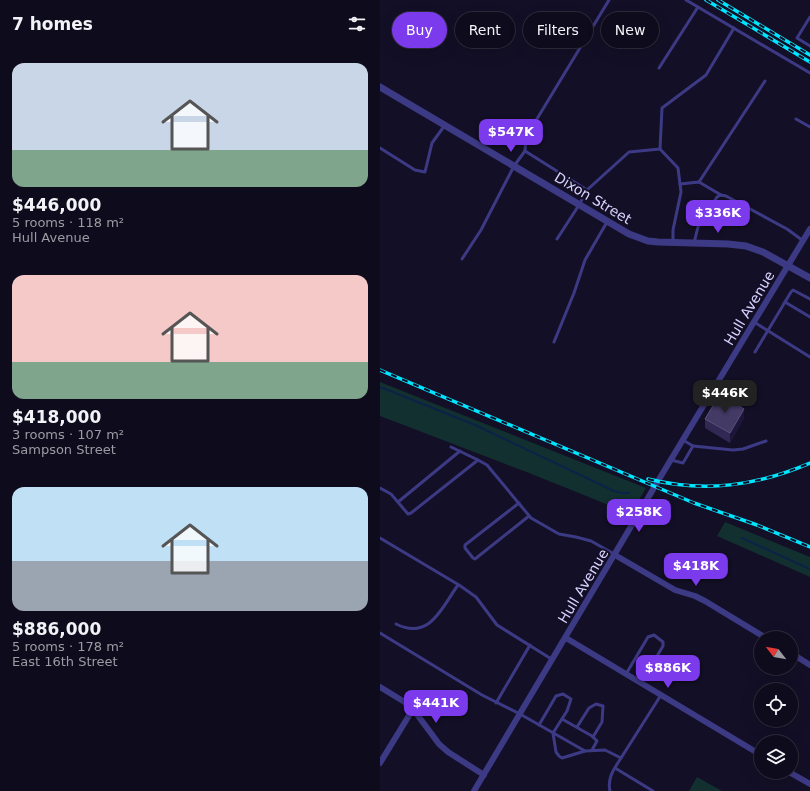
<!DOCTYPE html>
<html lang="en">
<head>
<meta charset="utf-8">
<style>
	:root { --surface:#0e0b1c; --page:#1c1929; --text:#f1f3f6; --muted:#9b9ba3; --line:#2e2b3b; --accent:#7c3aed }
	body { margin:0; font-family:"DejaVu Sans",sans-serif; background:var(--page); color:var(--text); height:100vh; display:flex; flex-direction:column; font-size:15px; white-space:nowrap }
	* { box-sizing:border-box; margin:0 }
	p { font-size:13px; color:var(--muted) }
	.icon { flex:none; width:22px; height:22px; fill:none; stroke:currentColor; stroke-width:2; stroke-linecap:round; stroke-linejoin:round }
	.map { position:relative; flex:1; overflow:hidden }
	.panel { display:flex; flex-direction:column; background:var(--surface); width:380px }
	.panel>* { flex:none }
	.guide { position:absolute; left:12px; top:12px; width:358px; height:36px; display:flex; gap:8px }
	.needle { width:26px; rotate:301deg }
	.controls { position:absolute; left:374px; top:631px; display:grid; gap:8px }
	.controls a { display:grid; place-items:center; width:44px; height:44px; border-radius:50%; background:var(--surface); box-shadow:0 4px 16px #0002,0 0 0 1px var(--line); font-size:20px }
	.price { position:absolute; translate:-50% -34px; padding:0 9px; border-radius:8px; background:var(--accent); color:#fff; font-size:13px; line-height:26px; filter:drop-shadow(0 1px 2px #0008) }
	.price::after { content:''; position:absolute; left:50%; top:24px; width:12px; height:9px; margin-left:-6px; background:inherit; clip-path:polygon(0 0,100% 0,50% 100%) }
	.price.selected { background:#222; color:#fff }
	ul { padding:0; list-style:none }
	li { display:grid; align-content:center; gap:8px; height:212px; padding:0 12px }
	li span { display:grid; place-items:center; height:124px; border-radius:12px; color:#555 }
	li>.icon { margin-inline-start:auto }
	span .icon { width:72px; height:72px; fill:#fffc; stroke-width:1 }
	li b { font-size:17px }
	h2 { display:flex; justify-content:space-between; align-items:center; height:48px; padding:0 12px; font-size:17px }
	.chip { padding:0 14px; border-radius:18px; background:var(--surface); box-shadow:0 4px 16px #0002,0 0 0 1px var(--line); font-size:14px; line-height:36px }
	.chip.selected { background:var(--accent); color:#fff }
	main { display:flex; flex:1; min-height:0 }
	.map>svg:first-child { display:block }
	.green { fill:#12302f }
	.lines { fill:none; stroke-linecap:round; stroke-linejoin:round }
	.stream { stroke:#0c2248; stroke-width:2 }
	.service { stroke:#3d3a85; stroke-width:3 }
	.minor { stroke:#3d3a85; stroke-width:6 }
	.tertiary { stroke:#3d3a85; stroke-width:7 }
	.rail-casing { stroke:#00e5ff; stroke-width:3.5 }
	.rail { stroke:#130f26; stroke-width:2; stroke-dasharray:6; stroke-linecap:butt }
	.wall { fill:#312854 }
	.shaded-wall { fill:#1d163a }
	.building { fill:#433a66; stroke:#5a527e }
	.labels { text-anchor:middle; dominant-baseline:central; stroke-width:4; stroke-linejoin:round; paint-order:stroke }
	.street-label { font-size:14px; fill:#d9d4ff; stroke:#130f26 }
</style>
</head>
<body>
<main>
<section class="panel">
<h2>7 homes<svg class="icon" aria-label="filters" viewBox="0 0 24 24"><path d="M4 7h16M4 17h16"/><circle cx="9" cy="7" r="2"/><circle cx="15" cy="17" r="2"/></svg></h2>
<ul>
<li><span style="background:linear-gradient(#c9d6e8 70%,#7fa58c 0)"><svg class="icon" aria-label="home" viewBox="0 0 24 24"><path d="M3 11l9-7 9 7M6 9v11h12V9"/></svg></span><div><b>$446,000</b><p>5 rooms · 118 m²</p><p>Hull Avenue</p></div></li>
<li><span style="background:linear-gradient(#f6c9c9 70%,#7fa58c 0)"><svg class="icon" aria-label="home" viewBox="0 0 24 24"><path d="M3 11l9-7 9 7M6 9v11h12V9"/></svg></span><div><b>$418,000</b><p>3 rooms · 107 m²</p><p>Sampson Street</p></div></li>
<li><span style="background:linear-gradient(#bfe0f5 60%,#9aa5b1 0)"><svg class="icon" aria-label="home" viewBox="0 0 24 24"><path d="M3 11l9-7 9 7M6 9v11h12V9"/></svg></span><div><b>$886,000</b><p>5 rooms · 178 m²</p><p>East 16th Street</p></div></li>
</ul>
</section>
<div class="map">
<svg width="430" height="791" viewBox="0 0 430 791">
	<rect width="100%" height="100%" fill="#130f26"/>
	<!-- green -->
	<g class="green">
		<path d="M 0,382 L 266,488 L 251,514 L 149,473 L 0,416 Z"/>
		<path d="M 345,522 L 430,557 L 430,577 L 337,536 Z"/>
		<path d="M 317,777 L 342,791 L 309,791 Z"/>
	</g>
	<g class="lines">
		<!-- stream -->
		<g class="stream">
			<path d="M 0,387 L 95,425 L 234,491 L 242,493 L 249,493"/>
			<path d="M 362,538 L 430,569"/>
		</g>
		<!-- service -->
		<g class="service">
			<path d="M 229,0 L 146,137 L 145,151 L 207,190 L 249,152 L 280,149 L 282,108 L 326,75 L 354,28"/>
			<path d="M 306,0 L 430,73"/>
			<path d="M 430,17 L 417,38 L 430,46"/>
			<path d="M 279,68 L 318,7"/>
			<path d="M 416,119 L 430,127"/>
			<path d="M 0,148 L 35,170 L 45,172 L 52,143 L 65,125"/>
			<path d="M 280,149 L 298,168 L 301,192 L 293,230 L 293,243"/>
			<path d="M 319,182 L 385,81"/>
			<path d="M 300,184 L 319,182 L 341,195"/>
			<path d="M 177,239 L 199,205 L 207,190"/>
			<path d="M 314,243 L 318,227 L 337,197 L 341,195 L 346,196 L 407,229 L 422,240"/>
			<path d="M 82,259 L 101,230 L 134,166 L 145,151"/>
			<path d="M 405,302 L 430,317"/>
			<path d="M 374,322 L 430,357"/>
			<path d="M 174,342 L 194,293 L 205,260 L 227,222"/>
			<path d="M 375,352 L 411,292 L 413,290 L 430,299"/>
			<path d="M 313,446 L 353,450 L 363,449 L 386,441"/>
			<path d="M 71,447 L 98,460"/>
			<path d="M 291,460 L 303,463 L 313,446 L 303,440"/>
			<path d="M 0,488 L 11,494 L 28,514 L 31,513 L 98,460 L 107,465 L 151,518 L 179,534 L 196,537 L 211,541 L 234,554"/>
			<path d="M 18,502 L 80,451"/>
			<path d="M 139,503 L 85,545 L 85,548 L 93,558 L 95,559 L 149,516"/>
			<path d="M 0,538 L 79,585 L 96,597 L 117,625 L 173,660"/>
			<path d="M 16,624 C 50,641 62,607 78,585"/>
			<path d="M 0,633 L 102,695 L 140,714 L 205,751 L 225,750 L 241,758 L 281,695"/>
			<path d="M 246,674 L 268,637 L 274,635 L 283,642 L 283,646 L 261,683"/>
			<path d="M 116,703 L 150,645"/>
			<path d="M 182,719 L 212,736 L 217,741 L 212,750"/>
			<path d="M 159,725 L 176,696 L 183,694 L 191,699 L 187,711 L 173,733 L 176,752 L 179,756 L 182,758 L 205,751"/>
			<path d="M 197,727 L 209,708 L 216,704 L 223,706 L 222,722 L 213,737"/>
			<path d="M 235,768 L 273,791"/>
			<path d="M 230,791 C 227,778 234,769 241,758"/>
		</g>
		<!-- minor -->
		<g class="minor">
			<path d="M 235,555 L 295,590 L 315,596 L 325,601 L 386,638"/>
			<path d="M 186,638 L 381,755"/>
			<path d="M 411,653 L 430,665"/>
			<path d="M 0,687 L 23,701 L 33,709 L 59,744 L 68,752 L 104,775"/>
			<path d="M 0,763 L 33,709"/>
			<path d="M 409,772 L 430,784"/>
			<path d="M 94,791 L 278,481 L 430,229"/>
		</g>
		<!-- tertiary -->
		<path class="tertiary" d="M 0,87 L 249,234 L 268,241 L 278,242 L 348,244 L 366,246 L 383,252 L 430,278"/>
		<!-- rail casing -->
		<g class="rail-casing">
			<g id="rail">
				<path d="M 326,0 L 430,62"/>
				<path d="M 338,0 L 430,55"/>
				<path d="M 0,370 L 314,503 L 377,525 L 430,547"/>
				<path d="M 268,479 C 325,493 376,486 430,463"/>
			</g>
		</g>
		<!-- rail -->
		<use href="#rail" class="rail"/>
	</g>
	<!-- wall -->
	<path class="wall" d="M 364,418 L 350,443 L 325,428 L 325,419 Z"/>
	<!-- shaded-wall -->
	<path class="shaded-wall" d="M 364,409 L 364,418 L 350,443 L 350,433 Z"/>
	<!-- building -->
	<path class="building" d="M 340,394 L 364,409 L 350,433 L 325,419 Z"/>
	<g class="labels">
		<!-- street labels -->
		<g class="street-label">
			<text transform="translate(213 198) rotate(31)">Dixon Street</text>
			<text transform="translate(369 308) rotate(-59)">Hull Avenue</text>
			<text transform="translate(203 586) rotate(-59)">Hull Avenue</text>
		</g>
	</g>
</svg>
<div class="controls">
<a><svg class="needle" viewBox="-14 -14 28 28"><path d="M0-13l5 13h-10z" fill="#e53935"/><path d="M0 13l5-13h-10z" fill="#9b9ba3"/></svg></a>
<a><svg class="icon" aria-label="locate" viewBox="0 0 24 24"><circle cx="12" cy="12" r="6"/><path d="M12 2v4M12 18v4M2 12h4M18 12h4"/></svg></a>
<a><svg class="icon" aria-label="layers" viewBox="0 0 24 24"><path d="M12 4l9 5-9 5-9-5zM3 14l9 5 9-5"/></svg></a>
</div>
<b class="price" style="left:131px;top:153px">$547K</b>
<b class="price" style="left:338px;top:234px">$336K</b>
<b class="price selected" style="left:345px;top:414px">$446K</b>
<b class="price" style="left:259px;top:533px">$258K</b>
<b class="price" style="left:316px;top:587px">$418K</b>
<b class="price" style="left:288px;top:689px">$886K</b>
<b class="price" style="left:56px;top:724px">$441K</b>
<div class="guide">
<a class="chip selected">Buy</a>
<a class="chip">Rent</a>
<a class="chip">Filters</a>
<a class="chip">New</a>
</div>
</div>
</main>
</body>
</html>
